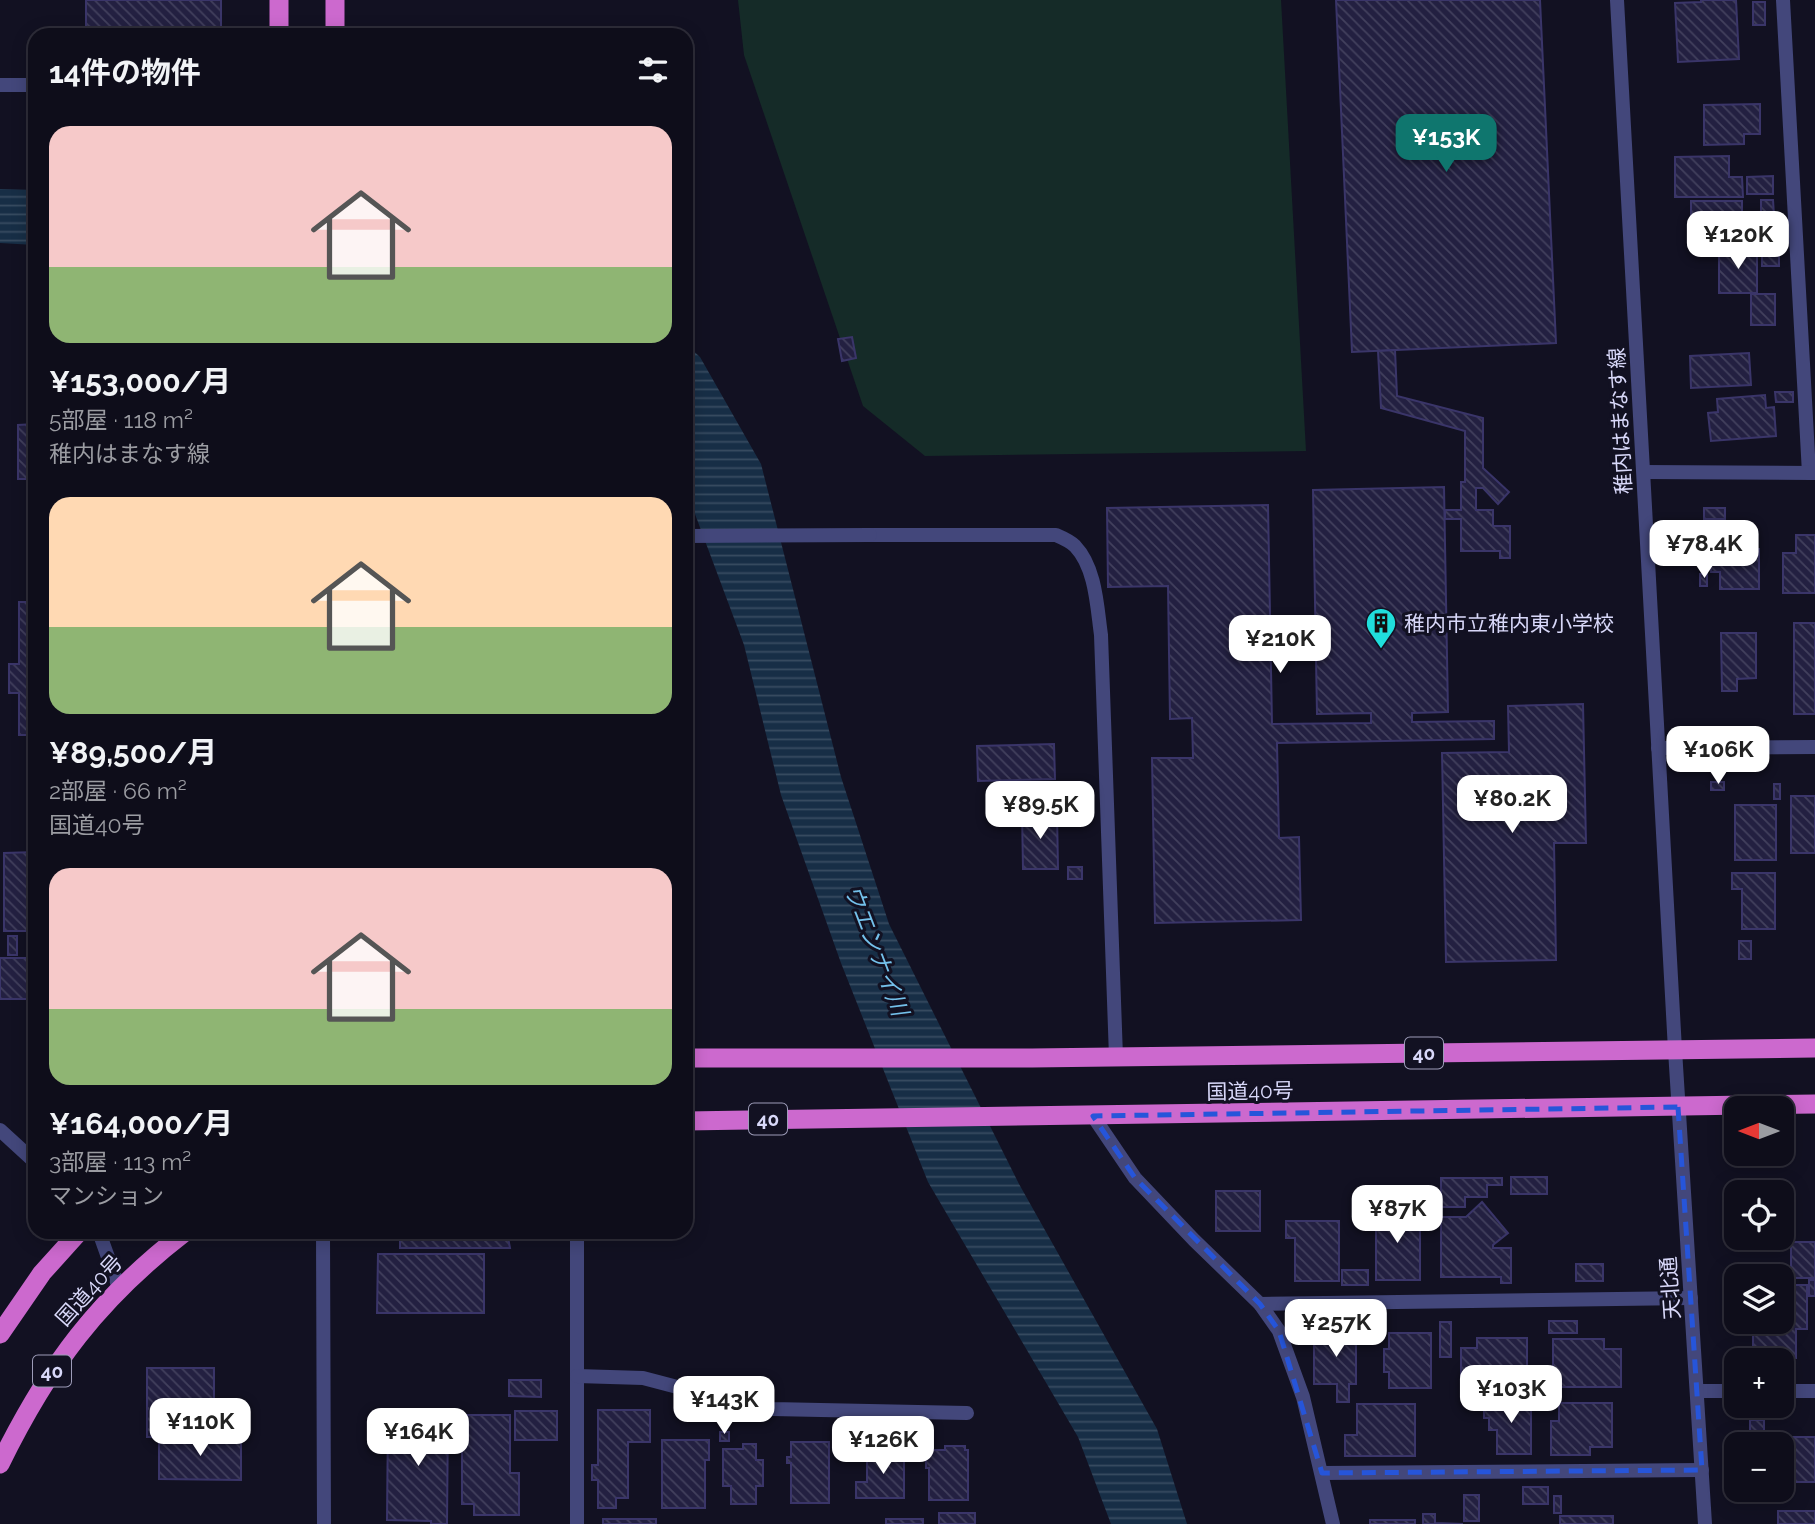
<!DOCTYPE html>
<html lang="ja">
<head>
<meta charset="utf-8">
<style>
	:root { --surface:#0e0d1a; --page:#1c1b27; --text:#f1f3f6; --muted:#9b9ca2; --line:#2e2d39; --accent:#0f766e }
	body { margin:0; font-family:Raleway,"Noto Sans JP",sans-serif; background:var(--page); color:var(--text); height:100vh; display:flex; flex-direction:column; font-size:26px; white-space:nowrap }
	* { box-sizing:border-box; margin:0 }
	p { font-size:23px; color:var(--muted) }
	.icon { flex:none; width:38px; height:38px; fill:none; stroke:currentColor; stroke-width:2; stroke-linecap:round; stroke-linejoin:round }
	.map { position:relative; flex:1; overflow:hidden }
	.panel { position:absolute; left:28px; top:28px; width:665px; height:1211px; display:flex; flex-direction:column; background:var(--surface); border-radius:21px; box-shadow:0 4px 18px #0003,0 0 0 2px var(--line) }
	.panel>* { flex:none }
	.needle { width:46px; rotate:270deg }
	.tools { position:absolute; left:1724px; top:1096px; display:grid; gap:14px }
	.tools a { display:grid; place-items:center; width:70px; height:70px; border-radius:14px; background:var(--surface); box-shadow:0 4px 18px #0003,0 0 0 2px var(--line); font-size:35px }
	.price { position:absolute; translate:-50% -60px; padding:0 16px; border-radius:14px; background:#fff; color:#222; font-size:23px; line-height:46px; filter:drop-shadow(0 2px 4px #0008) }
	.price::after { content:''; position:absolute; left:50%; top:42px; width:21px; height:16px; margin-left:-10px; background:inherit; clip-path:polygon(0 0,100% 0,50% 100%) }
	.price.on { background:var(--accent); color:#fff }
	ul { padding:0; list-style:none }
	li { display:grid; align-content:center; gap:14px; height:371px; padding:0 21px }
	li span { display:grid; place-items:center; height:217px; border-radius:21px; color:#555 }
	li>.icon { margin-inline-start:auto }
	span .icon { width:126px; height:126px; fill:#fffc; stroke-width:1 }
	li b { font-size:30px }
	h2 { display:flex; justify-content:space-between; align-items:center; height:84px; padding:0 21px; font-size:30px }
	.map>svg:first-child { display:block }
	.park { fill:#152b28 }
	.water { fill:url(#water-rules) }
	.building { fill:url(#building-back-hatch); stroke:#3a3569; stroke-width:2 }
	.lines { fill:none; stroke-linecap:round; stroke-linejoin:round }
	.service { stroke:#43477b; stroke-width:14 }
	.minor { stroke:#43477b; stroke-width:14 }
	.tertiary { stroke:#43477b; stroke-width:14 }
	.trunk { stroke:#cc69ce; stroke-width:19 }
	.marked { fill:none; stroke:#2655da; stroke-width:5; stroke-dasharray:14 9; stroke-linejoin:round }
	.labels { text-anchor:middle; dominant-baseline:central; stroke-width:6; stroke-linejoin:round; paint-order:stroke }
	.shield { fill:#121122; stroke:#9d9cb8; stroke-width:2 }
	.shield-label { font-size:19px; font-weight:bold; fill:#d8d8f9 }
	.street-label { font-size:21px; fill:#d8d8f9; stroke:#121122 }
	.poi-label { font-size:21px; fill:#d8d8f9; stroke:#121122; text-anchor:start }
	.water-label { font-size:23px; font-style:italic; fill:#74c1eb; stroke:#121122 }
</style>
</head>
<body>
<div class="map">
<svg width="1815" height="1524" viewBox="0 0 1815 1524">
	<defs>
		<pattern id="water-rules" width="6" height="5" patternUnits="userSpaceOnUse" patternTransform="scale(1.75)"><rect width="6" height="5" fill="#172e46"/><path d="M0 2.5h6" fill="none" stroke="#384c61"/></pattern>
		<pattern id="building-back-hatch" width="6" height="6" patternUnits="userSpaceOnUse" patternTransform="scale(1.75)"><rect width="6" height="6" fill="#232041"/><path d="M-1 5l2 2M0 0l6 6M5-1l2 2" fill="none" stroke="#42405d"/></pattern>
	</defs>
	<rect width="100%" height="100%" fill="#121122"/>
	<!-- park -->
	<path class="park" d="M 738,0 L 1281,0 L 1306,451 L 925,456 L 863,406 L 744,55 Z"/>
	<!-- water -->
	<g class="water">
		<path d="M 0,189 L 35,190 L 35,245 L 0,243 Z"/>
		<path d="M 686,344 L 700,357 L 761,464 L 841,777 L 889,924 L 1019,1184 L 1157,1429 L 1187,1524 L 1111,1524 L 1078,1437 L 928,1182 L 841,963 L 781,795 L 744,645 L 686,490 Z"/>
	</g>
	<!-- building -->
	<g class="building">
		<rect x="86" y="0" width="135" height="35"/>
		<path d="M 1336,0 L 1540,0 L 1556,343 L 1352,352 Z"/>
		<path d="M 1701,0 L 1736,0 L 1739,59 L 1678,62 L 1675,3 L 1701,2 Z"/>
		<rect x="1753" y="2" width="12" height="23"/>
		<path d="M 1760,104 L 1760,134 L 1744,134 L 1744,144 L 1704,145 L 1704,105 Z"/>
		<path d="M 1729,156 L 1729,177 L 1742,177 L 1743,197 L 1675,197 L 1675,157 Z"/>
		<path d="M 1773,176 L 1773,194 L 1747,194 L 1747,177 Z"/>
		<path d="M 1761,200 L 1773,200 L 1774,215 L 1761,216 Z"/>
		<rect x="1691" y="201" width="51" height="43"/>
		<rect x="1719" y="249" width="38" height="44"/>
		<rect x="1762" y="251" width="17" height="15"/>
		<rect x="1751" y="294" width="24" height="31"/>
		<path d="M 852,337 L 856,358 L 842,361 L 838,339 Z"/>
		<path d="M 1395,350 L 1397,396 L 1483,418 L 1483,468 L 1509,492 L 1498,504 L 1483,488 L 1476,488 L 1476,510 L 1493,510 L 1493,526 L 1510,526 L 1510,558 L 1500,558 L 1500,551 L 1461,551 L 1461,519 L 1445,519 L 1445,510 L 1461,510 L 1461,482 L 1465,482 L 1465,431 L 1381,408 L 1378,351 Z"/>
		<path d="M 1749,353 L 1751,385 L 1691,388 L 1690,356 Z"/>
		<path d="M 1775,392 L 1793,392 L 1793,402 L 1776,402 Z"/>
		<path d="M 1765,395 L 1766,408 L 1774,407 L 1776,436 L 1711,441 L 1708,413 L 1718,412 L 1717,399 Z"/>
		<path d="M 35,424 L 35,479 L 18,479 L 18,425 Z"/>
		<path d="M 1444,487 L 1448,712 L 1412,713 L 1412,722 L 1494,721 L 1494,739 L 1277,743 L 1279,838 L 1299,837 L 1301,920 L 1155,923 L 1152,758 L 1193,758 L 1192,718 L 1170,719 L 1168,586 L 1108,587 L 1107,508 L 1268,505 L 1272,724 L 1371,723 L 1371,713 L 1317,714 L 1313,490 Z"/>
		<rect x="1704" y="508" width="21" height="11"/>
		<path d="M 1734,535 L 1747,535 L 1747,549 L 1759,549 L 1759,589 L 1720,589 L 1720,572 L 1711,572 L 1711,543 L 1734,543 Z"/>
		<path d="M 1796,535 L 1815,535 L 1815,593 L 1783,593 L 1783,553 L 1796,553 Z"/>
		<rect x="1700" y="574" width="7" height="12"/>
		<path d="M 19,602 L 35,602 L 35,735 L 19,735 L 19,693 L 9,693 L 9,664 L 19,664 Z"/>
		<rect x="1794" y="623" width="21" height="91"/>
		<path d="M 1721,633 L 1756,633 L 1756,678 L 1737,679 L 1737,691 L 1722,691 Z"/>
		<path d="M 1583,704 L 1586,843 L 1554,843 L 1556,960 L 1446,962 L 1442,753 L 1509,752 L 1508,706 Z"/>
		<path d="M 1054,744 L 1055,779 L 978,781 L 977,746 Z"/>
		<rect x="1711" y="782" width="13" height="8"/>
		<rect x="1774" y="784" width="6" height="15"/>
		<rect x="1791" y="796" width="24" height="57"/>
		<rect x="1735" y="805" width="41" height="55"/>
		<path d="M 1057,812 L 1058,869 L 1023,869 L 1022,813 Z"/>
		<path d="M 35,852 L 35,931 L 4,931 L 4,853 Z"/>
		<rect x="1068" y="867" width="14" height="12"/>
		<path d="M 1732,873 L 1775,873 L 1775,929 L 1742,929 L 1742,889 L 1732,889 Z"/>
		<rect x="8" y="936" width="9" height="19"/>
		<rect x="1739" y="941" width="12" height="18"/>
		<rect x="0" y="958" width="28" height="41"/>
		<rect x="32" y="1022" width="3" height="41"/>
		<rect x="1511" y="1177" width="36" height="17"/>
		<path d="M 1441,1178 L 1502,1178 L 1502,1185 L 1487,1185 L 1487,1197 L 1465,1197 L 1465,1207 L 1441,1207 Z"/>
		<rect x="1216" y="1191" width="44" height="40"/>
		<path d="M 1482,1202 L 1508,1233 L 1493,1245 L 1493,1248 L 1511,1248 L 1511,1283 L 1501,1283 L 1501,1277 L 1441,1277 L 1441,1217 L 1466,1217 Z"/>
		<path d="M 1376,1205 L 1400,1205 L 1400,1217 L 1420,1217 L 1420,1280 L 1376,1280 Z"/>
		<path d="M 1286,1221 L 1339,1221 L 1339,1281 L 1295,1281 L 1295,1238 L 1286,1238 Z"/>
		<path d="M 400,1232 L 507,1232 L 510,1248 L 400,1248 Z"/>
		<rect x="1791" y="1242" width="24" height="36"/>
		<path d="M 378,1254 L 484,1254 L 484,1313 L 377,1313 Z"/>
		<rect x="1576" y="1264" width="27" height="17"/>
		<rect x="1755" y="1265" width="13" height="11"/>
		<rect x="1342" y="1270" width="26" height="15"/>
		<rect x="1809" y="1280" width="6" height="16"/>
		<path d="M 1782,1285 L 1807,1285 L 1807,1329 L 1796,1329 L 1796,1358 L 1773,1358 L 1773,1348 L 1753,1348 L 1753,1321 L 1782,1321 Z"/>
		<rect x="1549" y="1321" width="28" height="12"/>
		<rect x="1440" y="1322" width="11" height="35"/>
		<path d="M 1314,1328 L 1356,1328 L 1356,1384 L 1349,1384 L 1349,1402 L 1337,1402 L 1337,1384 L 1314,1384 Z"/>
		<path d="M 1389,1333 L 1431,1333 L 1431,1388 L 1389,1388 L 1389,1372 L 1384,1372 L 1384,1349 L 1389,1349 Z"/>
		<path d="M 1477,1338 L 1527,1338 L 1527,1388 L 1461,1388 L 1461,1348 L 1477,1348 Z"/>
		<path d="M 1553,1339 L 1604,1339 L 1604,1349 L 1621,1349 L 1621,1387 L 1553,1387 Z"/>
		<rect x="1745" y="1352" width="11" height="8"/>
		<rect x="147" y="1368" width="67" height="69"/>
		<path d="M 509,1380 L 541,1380 L 541,1397 L 509,1396 Z"/>
		<path d="M 1484,1400 L 1531,1400 L 1531,1454 L 1497,1454 L 1497,1430 L 1489,1430 L 1489,1418 L 1484,1418 Z"/>
		<path d="M 1559,1403 L 1612,1403 L 1612,1447 L 1590,1447 L 1590,1455 L 1551,1455 L 1551,1421 L 1559,1421 Z"/>
		<path d="M 1357,1404 L 1415,1404 L 1415,1456 L 1345,1456 L 1345,1435 L 1357,1435 Z"/>
		<path d="M 598,1410 L 650,1410 L 650,1442 L 628,1442 L 628,1498 L 616,1498 L 616,1508 L 598,1508 L 598,1480 L 592,1480 L 592,1465 L 598,1465 Z"/>
		<rect x="515" y="1411" width="42" height="29"/>
		<path d="M 420,1412 L 448,1412 L 447,1524 L 431,1524 L 431,1521 L 387,1520 L 388,1416 L 420,1416 Z"/>
		<path d="M 462,1415 L 510,1415 L 510,1473 L 519,1473 L 519,1515 L 474,1515 L 474,1504 L 462,1504 Z"/>
		<rect x="1750" y="1420" width="14" height="24"/>
		<rect x="720" y="1432" width="9" height="9"/>
		<path d="M 159,1436 L 241,1437 L 241,1480 L 159,1479 Z"/>
		<path d="M 1766,1437 L 1815,1437 L 1815,1482 L 1782,1482 L 1782,1444 L 1766,1444 Z"/>
		<path d="M 662,1440 L 709,1440 L 709,1460 L 705,1460 L 705,1508 L 662,1508 Z"/>
		<path d="M 791,1442 L 829,1442 L 829,1503 L 791,1503 L 791,1463 L 787,1463 L 787,1457 L 791,1457 Z"/>
		<path d="M 743,1444 L 756,1444 L 756,1460 L 763,1460 L 763,1486 L 756,1486 L 756,1504 L 731,1504 L 731,1486 L 723,1486 L 723,1449 L 743,1449 Z"/>
		<path d="M 879,1445 L 895,1445 L 895,1459 L 904,1459 L 904,1498 L 856,1498 L 856,1482 L 867,1482 L 867,1459 L 879,1459 Z"/>
		<path d="M 945,1446 L 965,1446 L 965,1450 L 968,1450 L 968,1500 L 929,1500 L 929,1468 L 926,1468 L 926,1450 L 945,1450 Z"/>
		<rect x="1523" y="1487" width="25" height="17"/>
		<rect x="1464" y="1495" width="15" height="26"/>
		<rect x="1554" y="1496" width="7" height="17"/>
		<rect x="1778" y="1511" width="37" height="13"/>
		<rect x="939" y="1513" width="36" height="11"/>
		<path d="M 1423,1514 L 1435,1514 L 1435,1523 L 1463,1524 L 1423,1524 Z"/>
		<rect x="1560" y="1516" width="53" height="8"/>
		<rect x="603" y="1519" width="53" height="5"/>
		<rect x="886" y="1519" width="37" height="5"/>
		<rect x="1370" y="1520" width="45" height="4"/>
	</g>
	<g class="lines">
		<!-- service -->
		<path class="service" d="M 870,535 L 1056,535 C 1063,538 1070,541 1075,546 C 1096,568 1097,607 1101,635 L 1116,1057"/>
		<!-- minor -->
		<g class="minor">
			<path d="M 1783,0 L 1809,473"/>
			<path d="M 0,85 L 35,85"/>
			<path d="M 1644,472 L 1815,473"/>
			<path d="M 686,536 L 870,535"/>
			<path d="M 1658,748 L 1815,747"/>
			<path d="M 1093,1116 L 1135,1178 L 1194,1240 L 1260,1304 L 1279,1331 L 1303,1397 L 1333,1524"/>
			<path d="M 99,1232 L 119,1288"/>
			<path d="M 577,1232 L 577,1524"/>
			<path d="M 1260,1304 L 1691,1298"/>
			<path d="M 577,1376 L 643,1378 L 742,1404 L 772,1409 L 967,1413"/>
			<path d="M 1697,1391 L 1736,1391"/>
			<path d="M 1782,1391 L 1815,1391"/>
			<path d="M 1322,1473 L 1702,1470"/>
		</g>
		<!-- tertiary -->
		<g class="tertiary">
			<path d="M 1617,0 L 1675,1050 L 1705,1524"/>
			<path d="M 0,1130 L 35,1162"/>
			<path d="M 323,1232 L 324,1524"/>
		</g>
		<!-- trunk -->
		<g class="trunk">
			<path d="M 279,0 L 279,35"/>
			<path d="M 335,0 L 335,35"/>
			<path d="M 686,1058 L 1032,1058 L 1815,1048"/>
			<path d="M 686,1121 L 1815,1104"/>
			<path d="M 0,1334 L 42,1273 L 79,1232"/>
			<path d="M 0,1464 C 48,1366 98,1299 185,1232"/>
		</g>
	</g>
	<!-- marked area -->
	<path class="marked" d="M 1678,1107 L 1702,1470 L 1322,1473 L 1279,1331 L 1260,1304 L 1135,1178 L 1093,1116 Z"/>
	<!-- icons -->
	<defs>
		<g id="building-pin" transform="scale(1.575)"><path d="M0 17L-7.5 6A9.5 9.5 0 1 1 7.5 6Z" fill="#20dedc" stroke="#121122"/><path d="M-4-6H4V6H1V3H-1V6H-4ZM-2.5-4.3h1.7v1.8h-1.7ZM.8-4.3h1.7v1.8H.8ZM-2.5-1h1.7V.8h-1.7ZM.8-1h1.7V.8H.8Z" fill="#111"/></g>
	</defs>
	<g fill-rule="evenodd">
		<use href="#building-pin" x="1381" y="623"/>
	</g>
	<g class="labels">
		<!-- shield labels -->
		<g class="shield">
			<rect x="1405" y="1037.5" width="38" height="31" rx="5"/>
			<rect x="749" y="1103.5" width="38" height="31" rx="5"/>
			<rect x="33" y="1355.5" width="38" height="31" rx="5"/>
		</g>
		<g class="shield-label">
			<text x="1424" y="1053">40</text>
			<text x="768" y="1119">40</text>
			<text x="52" y="1371">40</text>
		</g>
		<!-- street labels -->
		<g class="street-label">
			<text transform="translate(1620 421) rotate(-93)">稚内はまなす線</text>
			<text transform="translate(1250 1091) rotate(-1)">国道40号</text>
			<text transform="translate(1670 1288) rotate(-94)">天北通</text>
			<text transform="translate(89 1290) rotate(-48)">国道40号</text>
		</g>
		<!-- poi labels -->
		<g class="poi-label">
			<text x="1404" y="623">稚内市立稚内東小学校</text>
		</g>
		<!-- water labels -->
		<g class="water-label">
			<text transform="translate(877 950) rotate(69)">ウエンナイ川</text>
		</g>
	</g>
</svg>
<div class="tools">
<a><svg class="needle" viewBox="-14 -14 28 28"><path d="M0-13l5 13h-10z" fill="#e53935"/><path d="M0 13l5-13h-10z" fill="#9b9ca2"/></svg></a>
<a><svg class="icon" aria-label="locate" viewBox="0 0 24 24"><circle cx="12" cy="12" r="6"/><path d="M12 2v4M12 18v4M2 12h4M18 12h4"/></svg></a>
<a><svg class="icon" aria-label="layers" viewBox="0 0 24 24"><path d="M12 4l9 5-9 5-9-5zM3 14l9 5 9-5"/></svg></a>
<a>+</a>
<a>−</a>
</div>
<b class="price on" style="left:1446px;top:174px">¥153K</b>
<b class="price" style="left:1738px;top:271px">¥120K</b>
<b class="price" style="left:1704px;top:580px">¥78.4K</b>
<b class="price" style="left:1280px;top:675px">¥210K</b>
<b class="price" style="left:1718px;top:786px">¥106K</b>
<b class="price" style="left:1512px;top:835px">¥80.2K</b>
<b class="price" style="left:1040px;top:841px">¥89.5K</b>
<b class="price" style="left:1397px;top:1245px">¥87K</b>
<b class="price" style="left:1336px;top:1359px">¥257K</b>
<b class="price" style="left:1511px;top:1425px">¥103K</b>
<b class="price" style="left:724px;top:1436px">¥143K</b>
<b class="price" style="left:200px;top:1458px">¥110K</b>
<b class="price" style="left:418px;top:1468px">¥164K</b>
<b class="price" style="left:883px;top:1476px">¥126K</b>
<section class="panel">
<h2>14件の物件<svg class="icon" aria-label="filters" viewBox="0 0 24 24"><path d="M4 7h16M4 17h16"/><circle cx="9" cy="7" r="2"/><circle cx="15" cy="17" r="2"/></svg></h2>
<ul>
<li><span style="background:linear-gradient(#f6c9c9 65%,#8fb573 0)"><svg class="icon" aria-label="home" viewBox="0 0 24 24"><path d="M3 11l9-7 9 7M6 9v11h12V9"/></svg></span><div><b>¥153,000/月</b><p>5部屋 · 118 m²</p><p>稚内はまなす線</p></div></li>
<li><span style="background:linear-gradient(#ffd9b3 60%,#8fb573 0)"><svg class="icon" aria-label="home" viewBox="0 0 24 24"><path d="M3 11l9-7 9 7M6 9v11h12V9"/></svg></span><div><b>¥89,500/月</b><p>2部屋 · 66 m²</p><p>国道40号</p></div></li>
<li><span style="background:linear-gradient(#f6c9c9 65%,#8fb573 0)"><svg class="icon" aria-label="home" viewBox="0 0 24 24"><path d="M3 11l9-7 9 7M6 9v11h12V9"/></svg></span><div><b>¥164,000/月</b><p>3部屋 · 113 m²</p><p>マンション</p></div></li>
</ul>
</section>
</div>
</body>
</html>
